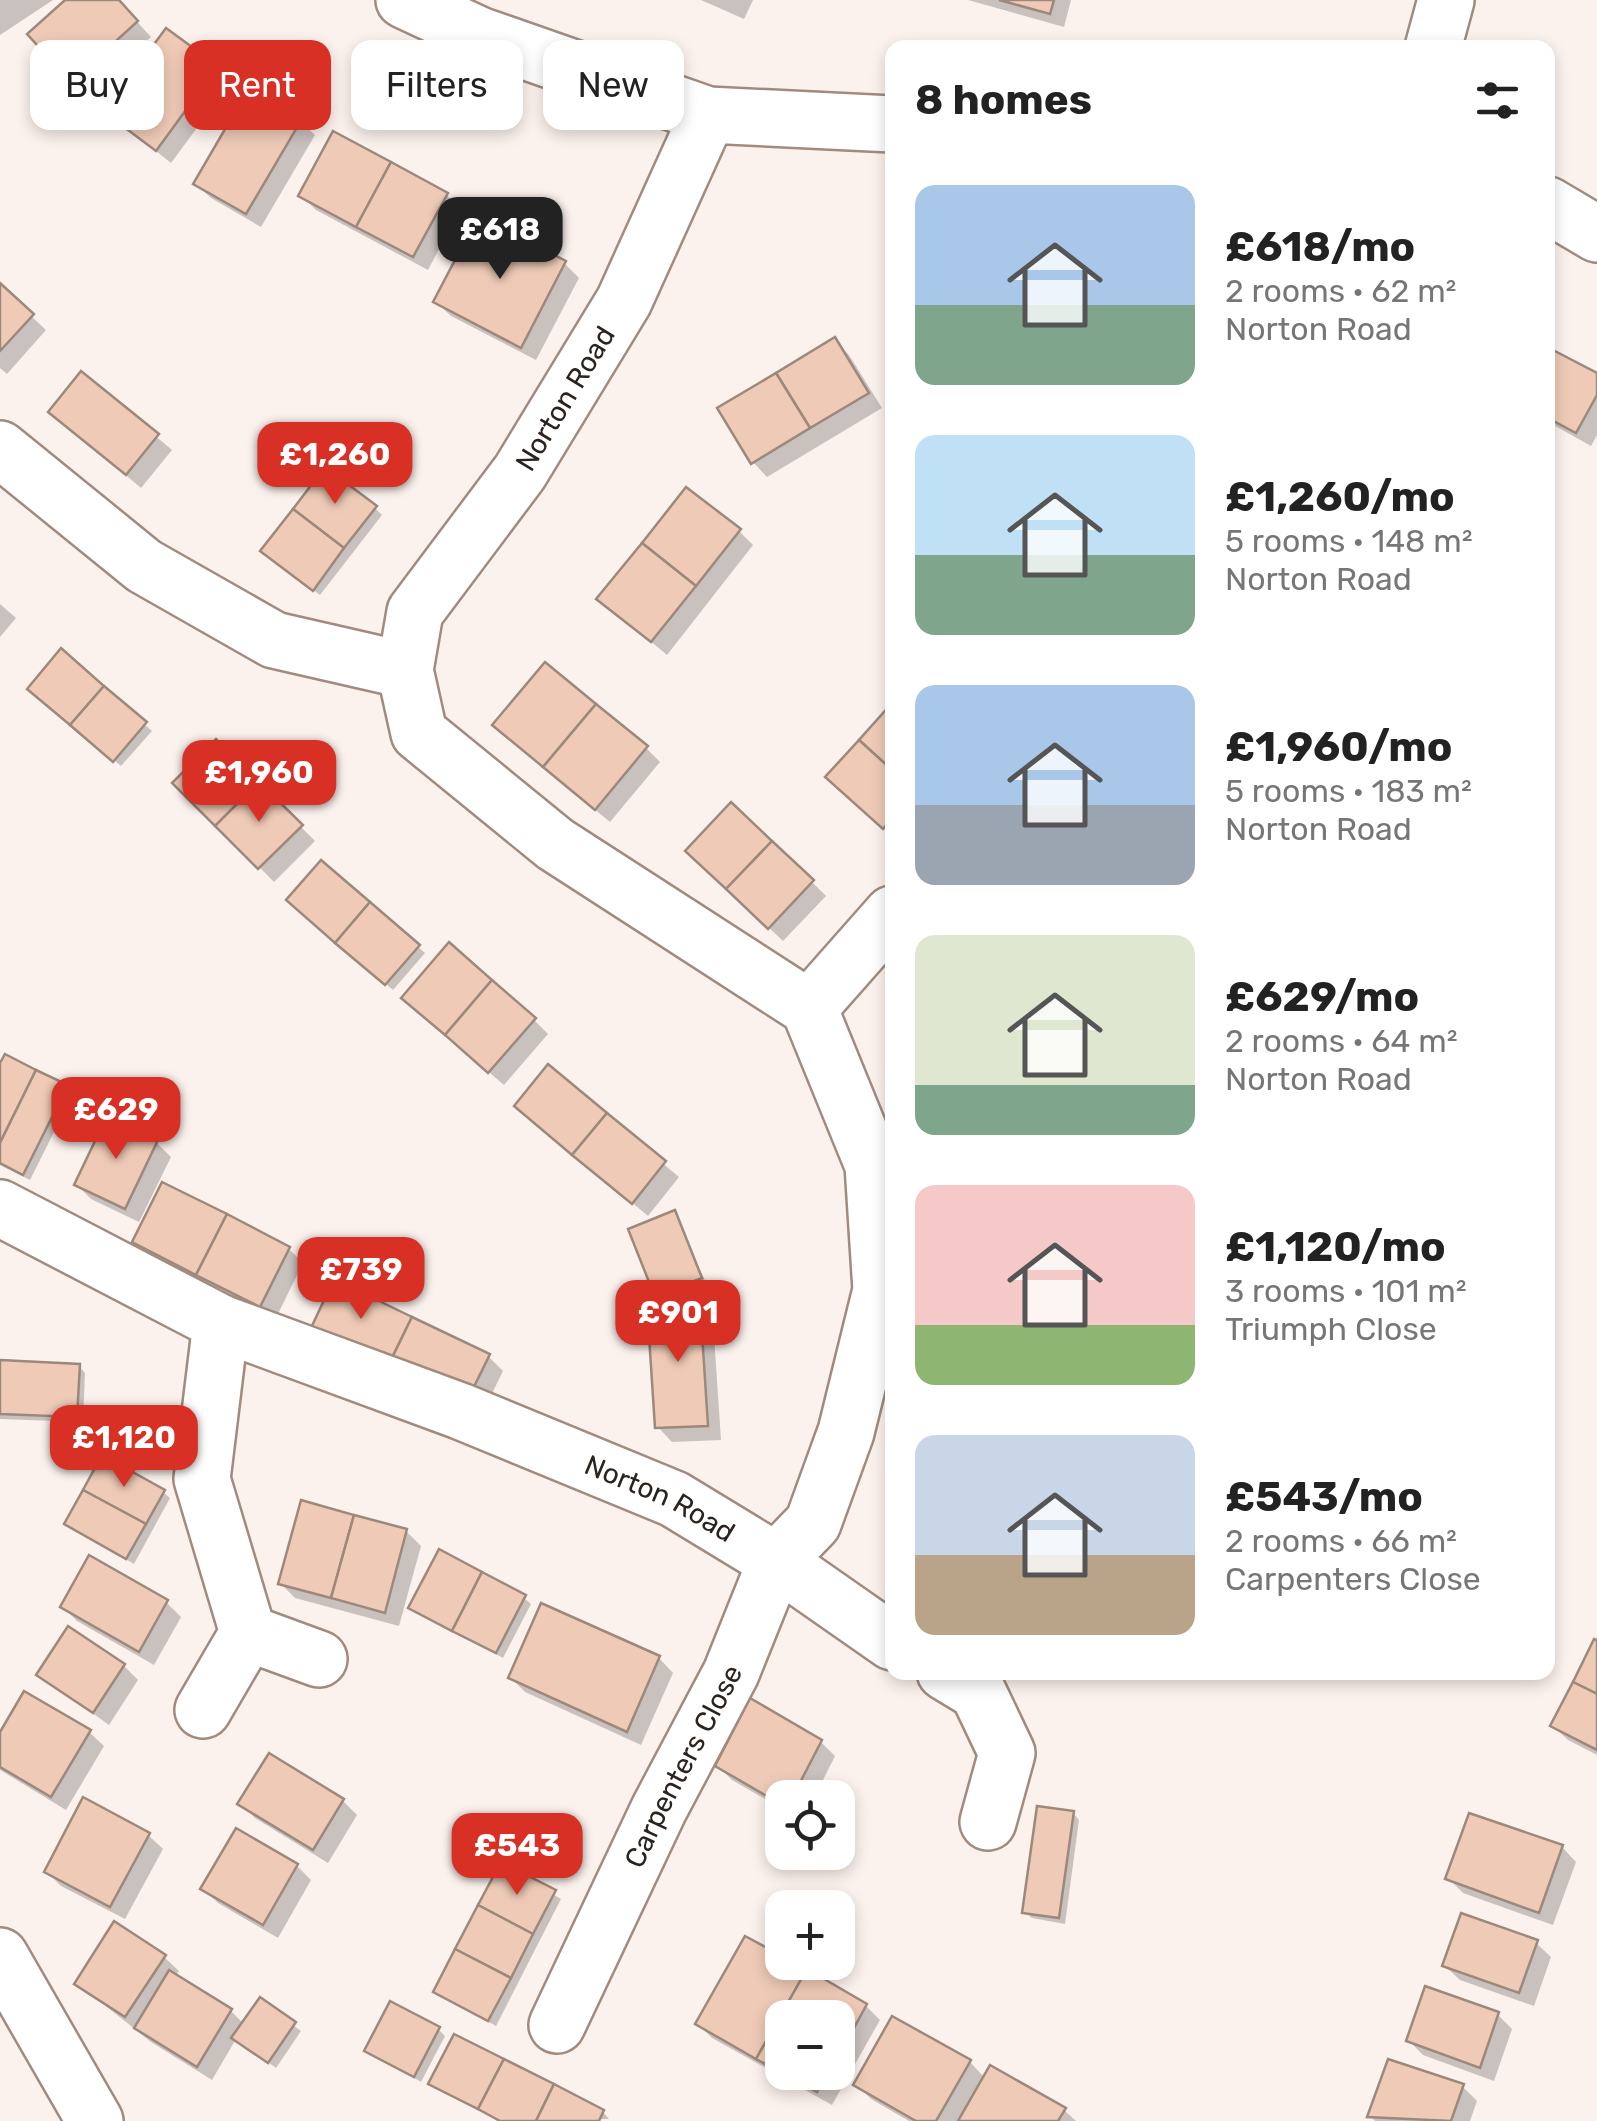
<!DOCTYPE html>
<html lang="en">
<head>
<meta charset="utf-8">
<style>
	:root { --surface:#fff; --page:#f2f2f2; --text:#222; --muted:#767676; --accent:#d93025 }
	body { margin:0; font-family:Rubik,sans-serif; background:var(--page); color:var(--text); height:100vh; display:flex; flex-direction:column; font-size:38px; white-space:nowrap }
	* { box-sizing:border-box; margin:0 }
	p { font-size:32px; color:var(--muted) }
	.icon { flex:none; width:55px; height:55px; fill:none; stroke:currentColor; stroke-width:2; stroke-linecap:round; stroke-linejoin:round }
	.map { position:relative; flex:1; overflow:hidden }
	.details { position:absolute; left:885px; top:40px; width:670px; height:1640px; display:flex; flex-direction:column; background:var(--surface); border-radius:20px; box-shadow:0 5px 15px #0003 }
	.details>* { flex:none }
	.guide { position:absolute; left:30px; top:40px; width:705px; height:90px; display:flex; gap:20px }
	.fabs { position:absolute; left:765px; top:1780px; display:grid; gap:20px }
	.fabs a { display:grid; place-items:center; width:90px; height:90px; border-radius:20px; background:var(--surface); box-shadow:0 5px 15px #0003; font-size:50px }
	.price { position:absolute; translate:-50% -85px; padding:0 22px; border-radius:20px; background:var(--accent); color:#fff; font-size:32px; line-height:65px; filter:drop-shadow(0 2px 5px #0008) }
	.price::after { content:''; position:absolute; left:50%; top:60px; width:30px; height:22px; margin-left:-15px; background:inherit; clip-path:polygon(0 0,100% 0,50% 100%) }
	.price.current { background:#222; color:#fff }
	ul { padding:0; list-style:none }
	li { display:flex; align-items:center; gap:30px; height:250px; padding:0 30px }
	li span { display:grid; place-items:center; flex:none; width:280px; height:200px; border-radius:20px; color:#555 }
	li>.icon { margin-inline-start:auto }
	span .icon { width:120px; height:120px; fill:#fffc; stroke-width:1 }
	li b { font-size:42px }
	h2 { display:flex; justify-content:space-between; align-items:center; height:120px; padding:0 30px; font-size:42px }
	.tag { padding:0 35px; border-radius:20px; background:var(--surface); box-shadow:0 5px 15px #0003; font-size:35px; line-height:90px }
	.tag.current { background:var(--accent); color:#fff }
	.map>svg:first-child { display:block }
	.shadow { fill:#0003; fill-rule:evenodd }
	.building { fill:#efcbb7; stroke:#9d887c; stroke-width:2.5 }
	.lines { fill:none; stroke-linecap:round; stroke-linejoin:round }
	.minor-casing { stroke:#a18b7f; stroke-width:60 }
	.minor { stroke:#fff; stroke-width:55 }
	.labels { text-anchor:middle; dominant-baseline:central; stroke-width:9; stroke-linejoin:round; paint-order:stroke }
	.street-label { font-size:28px; fill:#2c231f; stroke:#fff }
</style>
</head>
<body>
<div class="map">
<svg width="1597" height="2121" viewBox="0 0 1597 2121">
	<rect width="100%" height="100%" fill="#fcf2ed"/>
	<!-- shadow -->
	<g class="shadow">
		<path d="M 0,0 L 53,0 L 0,35 Z"/>
		<path d="M 68,0 L 117,0 L 151,37 L 87,95 L 72,81 Z"/>
		<path d="M 701,0 L 753,0 L 744,19 Z"/>
		<path d="M 968,0 L 1071,0 L 1064,27 Z"/>
		<path d="M 167,31 L 231,82 L 171,163 L 107,112 Z"/>
		<path d="M 300,121 L 315,135 L 261,227 L 211,198 L 196,184 Z"/>
		<path d="M 301,195 L 446,195 L 460,209 L 428,270 L 316,210 Z"/>
		<path d="M 564,263 L 579,278 L 536,360 L 451,316 L 436,302 Z"/>
		<path d="M 0,287 L 46,330 L 7,374 L 0,368 Z"/>
		<path d="M 834,340 L 849,355 L 882,408 L 767,477 L 753,462 Z"/>
		<path d="M 1548,349 L 1597,376 L 1597,435 L 1591,446 L 1548,422 Z"/>
		<path d="M 82,374 L 172,450 L 141,488 L 51,412 Z"/>
		<path d="M 375,508 L 382,515 L 320,595 L 270,558 Z"/>
		<path d="M 739,531 L 753,545 L 667,655 L 600,599 Z"/>
		<path d="M 0,604 L 16,618 L 0,637 Z"/>
		<path d="M 61,652 L 152,731 L 121,766 L 37,695 Z"/>
		<path d="M 892,706 L 892,836 L 828,777 Z"/>
		<path d="M 510,739 L 646,748 L 660,762 L 610,822 Z"/>
		<path d="M 216,742 L 315,841 L 274,882 L 176,783 Z"/>
		<path d="M 702,865 L 812,882 L 826,896 L 783,941 Z"/>
		<path d="M 295,906 L 418,947 L 425,953 L 393,990 Z"/>
		<path d="M 418,1012 L 534,1020 L 548,1034 L 504,1085 Z"/>
		<path d="M 548,1068 L 679,1177 L 648,1216 L 517,1106 Z"/>
		<path d="M 0,1069 L 66,1087 L 73,1094 L 30,1180 L 0,1165 Z"/>
		<path d="M 156,1142 L 171,1157 L 139,1222 L 91,1199 L 77,1185 Z"/>
		<path d="M 674,1213 L 707,1285 L 664,1302 L 657,1295 Z"/>
		<path d="M 135,1242 L 289,1249 L 303,1263 L 275,1320 L 149,1256 Z"/>
		<path d="M 699,1305 L 713,1320 L 721,1440 L 672,1442 L 658,1427 Z"/>
		<path d="M 328,1342 L 488,1356 L 503,1371 L 481,1416 Z"/>
		<path d="M 0,1363 L 79,1366 L 85,1373 L 83,1422 L 0,1419 Z"/>
		<path d="M 163,1492 L 170,1498 L 134,1564 L 67,1524 Z"/>
		<path d="M 406,1531 L 421,1546 L 399,1626 L 295,1598 L 280,1583 Z"/>
		<path d="M 524,1598 L 531,1604 L 503,1658 L 411,1608 Z"/>
		<path d="M 166,1602 L 181,1617 L 154,1665 L 77,1621 L 63,1607 Z"/>
		<path d="M 1597,1643 L 1597,1755 L 1568,1740 L 1553,1726 Z"/>
		<path d="M 659,1658 L 673,1673 L 641,1745 L 525,1692 L 511,1678 Z"/>
		<path d="M 124,1666 L 138,1680 L 109,1725 L 40,1675 Z"/>
		<path d="M 89,1732 L 104,1746 L 66,1810 L 0,1770 L 0,1737 Z"/>
		<path d="M 821,1742 L 835,1756 L 814,1798 L 782,1798 L 782,1809 L 732,1780 L 718,1766 Z"/>
		<path d="M 270,1756 L 343,1801 L 357,1815 L 328,1863 L 255,1818 L 241,1804 Z"/>
		<path d="M 1073,1813 L 1079,1820 L 1065,1924 L 1032,1918 L 1025,1912 Z"/>
		<path d="M 148,1835 L 163,1849 L 125,1919 L 61,1886 L 47,1872 Z"/>
		<path d="M 1562,1847 L 1576,1862 L 1553,1925 L 1463,1893 L 1448,1878 Z"/>
		<path d="M 502,1865 L 561,1899 L 496,2026 L 436,1992 Z"/>
		<path d="M 297,1866 L 311,1880 L 278,1938 L 218,1903 L 203,1889 Z"/>
		<path d="M 746,1939 L 866,2006 L 880,2020 L 832,2105 L 712,2038 L 698,2024 ZM 782,2018 L 838,2018 L 838,2072 L 782,2072 Z"/>
		<path d="M 1536,1943 L 1551,1957 L 1534,2006 L 1460,1980 L 1445,1966 Z"/>
		<path d="M 164,1957 L 179,1971 L 175,1977 L 231,2011 L 244,2024 L 260,2001 L 301,2031 L 276,2068 L 236,2039 L 212,2080 L 151,2042 L 77,1983 Z"/>
		<path d="M 1498,2015 L 1512,2029 L 1494,2081 L 1423,2055 L 1409,2041 Z"/>
		<path d="M 438,2029 L 445,2036 L 421,2082 L 367,2050 Z"/>
		<path d="M 970,2062 L 985,2078 L 1064,2110 L 1076,2121 L 909,2121 L 871,2099 L 857,2085 Z"/>
		<path d="M 431,2083 L 603,2112 L 609,2119 L 499,2121 Z"/>
		<path d="M 1463,2087 L 1477,2101 L 1470,2121 L 1375,2121 L 1370,2116 Z"/>
	</g>
	<!-- building -->
	<g class="building">
		<path d="M 65,0 L 119,0 L 138,21 L 71,82 L 27,34 Z"/>
		<path d="M 999,0 L 1054,0 L 1050,14 Z"/>
		<path d="M 166,28 L 218,66 L 156,151 L 104,112 Z"/>
		<path d="M 249,88 L 302,119 L 246,214 L 193,184 Z"/>
		<path d="M 333,131 L 391,162 L 356,227 L 298,196 Z"/>
		<path d="M 391,162 L 448,193 L 413,257 L 356,227 Z"/>
		<path d="M 478,216 L 566,261 L 521,348 L 433,302 Z"/>
		<path d="M 0,283 L 34,314 L 0,351 Z"/>
		<path d="M 835,337 L 869,393 L 810,428 L 776,373 Z"/>
		<path d="M 1551,349 L 1597,373 L 1597,395 L 1576,433 L 1548,418 Z"/>
		<path d="M 81,371 L 159,434 L 126,475 L 48,412 Z"/>
		<path d="M 776,373 L 810,428 L 751,464 L 717,408 Z"/>
		<path d="M 325,467 L 377,506 L 344,548 L 293,509 Z"/>
		<path d="M 686,487 L 741,529 L 696,586 L 642,543 Z"/>
		<path d="M 293,509 L 344,548 L 313,591 L 260,551 Z"/>
		<path d="M 642,543 L 696,586 L 651,642 L 596,599 Z"/>
		<path d="M 61,648 L 104,686 L 70,725 L 27,689 Z"/>
		<path d="M 545,662 L 596,704 L 543,767 L 492,725 Z"/>
		<path d="M 104,686 L 147,722 L 113,762 L 70,725 Z"/>
		<path d="M 892,703 L 892,770 L 859,740 Z"/>
		<path d="M 596,704 L 648,746 L 595,810 L 543,767 Z"/>
		<path d="M 216,739 L 259,782 L 215,826 L 172,783 Z"/>
		<path d="M 859,740 L 892,770 L 892,818 L 883,829 L 825,777 Z"/>
		<path d="M 259,782 L 303,825 L 258,869 L 215,826 Z"/>
		<path d="M 731,802 L 772,841 L 726,889 L 685,851 Z"/>
		<path d="M 772,841 L 814,880 L 768,929 L 726,889 Z"/>
		<path d="M 321,860 L 370,902 L 335,943 L 286,900 Z"/>
		<path d="M 370,902 L 420,945 L 385,985 L 335,943 Z"/>
		<path d="M 449,942 L 492,980 L 445,1035 L 401,998 Z"/>
		<path d="M 492,980 L 536,1018 L 488,1073 L 445,1035 Z"/>
		<path d="M 5,1054 L 36,1070 L 0,1143 L 0,1063 Z"/>
		<path d="M 548,1064 L 607,1113 L 572,1155 L 514,1106 Z"/>
		<path d="M 36,1070 L 68,1085 L 23,1175 L 0,1163 L 0,1143 Z"/>
		<path d="M 607,1113 L 666,1161 L 632,1204 L 572,1155 Z"/>
		<path d="M 107,1116 L 158,1140 L 125,1209 L 74,1185 Z"/>
		<path d="M 162,1182 L 227,1214 L 196,1275 L 132,1242 Z"/>
		<path d="M 675,1210 L 702,1278 L 655,1297 L 628,1229 Z"/>
		<path d="M 227,1214 L 290,1247 L 260,1307 L 196,1275 Z"/>
		<path d="M 334,1279 L 412,1317 L 388,1366 L 311,1328 Z"/>
		<path d="M 700,1302 L 708,1426 L 655,1428 L 647,1305 Z"/>
		<path d="M 412,1317 L 490,1354 L 466,1403 L 388,1366 Z"/>
		<path d="M 0,1360 L 80,1364 L 77,1417 L 0,1414 Z"/>
		<path d="M 102,1455 L 165,1490 L 146,1524 L 83,1490 Z"/>
		<path d="M 83,1490 L 146,1524 L 126,1559 L 64,1524 Z"/>
		<path d="M 301,1500 L 354,1515 L 331,1598 L 278,1584 Z"/>
		<path d="M 354,1515 L 407,1529 L 385,1613 L 331,1598 Z"/>
		<path d="M 439,1549 L 482,1572 L 452,1631 L 408,1608 Z"/>
		<path d="M 89,1555 L 168,1600 L 139,1652 L 60,1607 Z"/>
		<path d="M 482,1572 L 526,1595 L 496,1653 L 452,1631 Z"/>
		<path d="M 541,1603 L 660,1656 L 627,1732 L 508,1678 Z"/>
		<path d="M 68,1626 L 125,1664 L 93,1713 L 36,1675 Z"/>
		<path d="M 1594,1639 L 1597,1640 L 1597,1694 L 1573,1682 Z"/>
		<path d="M 1573,1682 L 1597,1694 L 1597,1750 L 1550,1726 Z"/>
		<path d="M 24,1691 L 91,1730 L 51,1797 L 0,1767 L 0,1732 Z"/>
		<path d="M 750,1698 L 822,1740 L 792,1798 L 782,1798 L 782,1805 L 715,1766 Z"/>
		<path d="M 269,1753 L 344,1799 L 313,1850 L 237,1804 Z"/>
		<path d="M 83,1797 L 150,1833 L 110,1907 L 44,1872 Z"/>
		<path d="M 1037,1806 L 1074,1811 L 1059,1918 L 1022,1913 Z"/>
		<path d="M 1469,1813 L 1563,1845 L 1539,1913 L 1445,1879 Z"/>
		<path d="M 236,1828 L 298,1864 L 263,1925 L 200,1889 Z"/>
		<path d="M 501,1862 L 556,1890 L 533,1934 L 478,1905 Z"/>
		<path d="M 478,1905 L 533,1934 L 511,1978 L 455,1949 Z"/>
		<path d="M 1461,1913 L 1538,1940 L 1519,1993 L 1442,1966 Z"/>
		<path d="M 114,1921 L 166,1955 L 125,2017 L 74,1984 Z"/>
		<path d="M 745,1936 L 782,1956 L 782,1962 L 807,1969 L 756,2059 L 695,2024 Z"/>
		<path d="M 455,1949 L 511,1978 L 488,2021 L 433,1992 Z"/>
		<path d="M 807,1969 L 867,2004 L 838,2057 L 838,2018 L 782,2018 L 782,2072 L 828,2072 L 817,2092 L 756,2059 Z"/>
		<path d="M 169,1970 L 232,2009 L 197,2067 L 134,2028 Z"/>
		<path d="M 1425,1986 L 1499,2012 L 1480,2068 L 1406,2041 Z"/>
		<path d="M 260,1997 L 296,2022 L 268,2063 L 231,2038 Z"/>
		<path d="M 390,2001 L 440,2027 L 414,2077 L 364,2051 Z"/>
		<path d="M 892,2016 L 971,2060 L 936,2121 L 916,2121 L 853,2085 Z"/>
		<path d="M 454,2034 L 504,2059 L 478,2109 L 428,2084 Z"/>
		<path d="M 504,2059 L 554,2084 L 536,2121 L 500,2121 L 478,2109 Z"/>
		<path d="M 1388,2059 L 1464,2084 L 1451,2121 L 1367,2117 Z"/>
		<path d="M 990,2065 L 1066,2108 L 1058,2121 L 958,2121 Z"/>
		<path d="M 554,2084 L 604,2110 L 599,2121 L 536,2121 Z"/>
	</g>
	<g class="lines">
		<!-- minor casing -->
		<g class="minor-casing">
			<g id="minor">
				<path d="M 404,0 L 479,35 L 708,115 L 892,124"/>
				<path d="M 1433,48 L 1446,0"/>
				<path d="M 1548,205 L 1597,234"/>
				<path d="M 0,449 L 144,566 L 274,640 L 405,670"/>
				<path d="M 809,1008 L 892,914"/>
				<path id="s1" d="M 0,1208 L 221,1323 L 460,1411 L 674,1499 L 776,1561 L 813,1523 L 846,1432 L 881,1290 L 873,1165 L 809,1008 L 555,844 L 419,733 L 405,670 L 415,612 L 520,472 L 624,301 L 708,115"/>
				<path d="M 248,1633 L 319,1659"/>
				<path d="M 945,1672 L 978,1692 L 1007,1753 L 988,1822"/>
				<path d="M 203,1710 L 248,1633 L 202,1479 L 221,1323"/>
				<path d="M 0,1956 L 95,2121"/>
				<path id="s2" d="M 557,2025 L 659,1809 L 731,1673 L 776,1561 L 892,1642"/>
			</g>
		</g>
		<!-- minor -->
		<use href="#minor" class="minor"/>
	</g>
	<g class="labels">
		<!-- street labels -->
		<g class="street-label">
			<text stroke="none"><textPath href="#s1" startOffset="2308">Norton Road</textPath></text>
			<text stroke="none"><textPath href="#s1" startOffset="722">Norton Road</textPath></text>
			<text stroke="none"><textPath href="#s2" startOffset="288">Carpenters Close</textPath></text>
		</g>
	</g>
</svg>
<div class="fabs">
<a><svg class="icon" aria-label="locate" viewBox="0 0 24 24"><circle cx="12" cy="12" r="6"/><path d="M12 2v4M12 18v4M2 12h4M18 12h4"/></svg></a>
<a>+</a>
<a>−</a>
</div>
<b class="price current" style="left:500px;top:282px">£618</b>
<b class="price" style="left:335px;top:507px">£1,260</b>
<b class="price" style="left:259px;top:825px">£1,960</b>
<b class="price" style="left:116px;top:1162px">£629</b>
<b class="price" style="left:361px;top:1322px">£739</b>
<b class="price" style="left:678px;top:1365px">£901</b>
<b class="price" style="left:124px;top:1490px">£1,120</b>
<b class="price" style="left:517px;top:1898px">£543</b>
<div class="guide">
<a class="tag">Buy</a>
<a class="tag current">Rent</a>
<a class="tag">Filters</a>
<a class="tag">New</a>
</div>
<section class="details">
<h2>8 homes<svg class="icon" aria-label="filters" viewBox="0 0 24 24"><path d="M4 7h16M4 17h16"/><circle cx="9" cy="7" r="2"/><circle cx="15" cy="17" r="2"/></svg></h2>
<ul>
<li><span style="background:linear-gradient(#a9c7e8 60%,#7fa58c 0)"><svg class="icon" aria-label="home" viewBox="0 0 24 24"><path d="M3 11l9-7 9 7M6 9v11h12V9"/></svg></span><div><b>£618/mo</b><p>2 rooms · 62 m²</p><p>Norton Road</p></div></li>
<li><span style="background:linear-gradient(#bfe0f5 60%,#7fa58c 0)"><svg class="icon" aria-label="home" viewBox="0 0 24 24"><path d="M3 11l9-7 9 7M6 9v11h12V9"/></svg></span><div><b>£1,260/mo</b><p>5 rooms · 148 m²</p><p>Norton Road</p></div></li>
<li><span style="background:linear-gradient(#a9c7e8 60%,#9aa5b1 0)"><svg class="icon" aria-label="home" viewBox="0 0 24 24"><path d="M3 11l9-7 9 7M6 9v11h12V9"/></svg></span><div><b>£1,960/mo</b><p>5 rooms · 183 m²</p><p>Norton Road</p></div></li>
<li><span style="background:linear-gradient(#dfe7d0 75%,#7fa58c 0)"><svg class="icon" aria-label="home" viewBox="0 0 24 24"><path d="M3 11l9-7 9 7M6 9v11h12V9"/></svg></span><div><b>£629/mo</b><p>2 rooms · 64 m²</p><p>Norton Road</p></div></li>
<li><span style="background:linear-gradient(#f6c9c9 70%,#8fb573 0)"><svg class="icon" aria-label="home" viewBox="0 0 24 24"><path d="M3 11l9-7 9 7M6 9v11h12V9"/></svg></span><div><b>£1,120/mo</b><p>3 rooms · 101 m²</p><p>Triumph Close</p></div></li>
<li><span style="background:linear-gradient(#c9d6e8 60%,#b9a48a 0)"><svg class="icon" aria-label="home" viewBox="0 0 24 24"><path d="M3 11l9-7 9 7M6 9v11h12V9"/></svg></span><div><b>£543/mo</b><p>2 rooms · 66 m²</p><p>Carpenters Close</p></div></li>
</ul>
</section>
</div>
</body>
</html>
